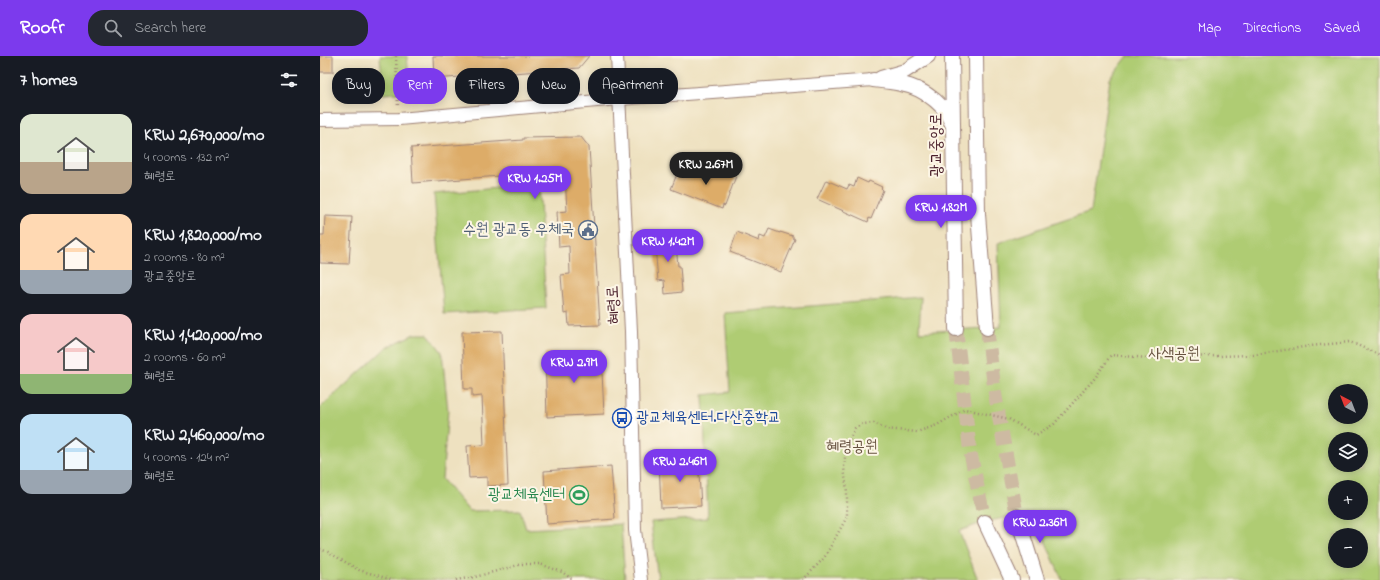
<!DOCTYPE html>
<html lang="en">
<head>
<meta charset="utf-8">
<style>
	:root { --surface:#171b24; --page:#242831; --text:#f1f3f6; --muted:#9ea1a6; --accent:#7c3aed }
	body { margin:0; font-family:"Indie Flower","Poor Story",sans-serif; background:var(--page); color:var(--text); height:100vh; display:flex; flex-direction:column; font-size:15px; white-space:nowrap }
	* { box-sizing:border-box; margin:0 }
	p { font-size:13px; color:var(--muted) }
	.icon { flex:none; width:22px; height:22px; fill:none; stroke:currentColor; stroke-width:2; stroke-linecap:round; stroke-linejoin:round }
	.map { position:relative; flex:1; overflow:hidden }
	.panel { display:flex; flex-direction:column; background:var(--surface); width:320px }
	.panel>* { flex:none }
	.banner { position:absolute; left:12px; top:12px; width:380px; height:36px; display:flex; gap:8px }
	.needle { width:26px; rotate:318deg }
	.fabs { position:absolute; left:1008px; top:328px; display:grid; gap:8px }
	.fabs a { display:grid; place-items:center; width:40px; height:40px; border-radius:50%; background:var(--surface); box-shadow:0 2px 10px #0003; font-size:20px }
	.price { position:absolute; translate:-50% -34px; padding:0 9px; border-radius:14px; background:var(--accent); color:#fff; font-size:13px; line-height:26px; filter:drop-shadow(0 1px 2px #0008) }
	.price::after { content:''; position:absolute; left:50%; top:24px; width:12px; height:9px; margin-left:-6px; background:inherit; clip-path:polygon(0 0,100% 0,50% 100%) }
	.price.selected { background:#222; color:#fff }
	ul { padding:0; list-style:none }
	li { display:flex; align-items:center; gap:12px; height:100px; padding:0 20px }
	li span { display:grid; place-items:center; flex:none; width:112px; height:80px; border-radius:12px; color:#555 }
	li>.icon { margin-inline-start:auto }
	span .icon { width:48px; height:48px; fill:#fffc; stroke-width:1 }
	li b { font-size:17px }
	h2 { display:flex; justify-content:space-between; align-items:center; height:48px; padding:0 20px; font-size:17px }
	.tag { padding:0 14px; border-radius:16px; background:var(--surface); box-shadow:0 2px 10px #0003; font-size:14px; line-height:36px }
	.tag.selected { background:var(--accent); color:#fff }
	header { display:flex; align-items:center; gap:24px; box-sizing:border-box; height:56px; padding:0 20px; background:var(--accent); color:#fff }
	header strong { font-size:19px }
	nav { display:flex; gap:22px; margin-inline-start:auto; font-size:14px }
	.search { width:280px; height:36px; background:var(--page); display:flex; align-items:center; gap:10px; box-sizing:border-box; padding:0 14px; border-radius:16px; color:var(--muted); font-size:15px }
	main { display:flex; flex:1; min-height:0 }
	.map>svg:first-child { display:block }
	.green { fill:#afcc73; stroke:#7c764f; fill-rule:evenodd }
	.building { fill:#ddac67 }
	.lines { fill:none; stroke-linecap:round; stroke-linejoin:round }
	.secondary-tunnel { stroke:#cdbaa2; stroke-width:14; stroke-dasharray:14 7; stroke-linecap:butt }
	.tertiary-casing { stroke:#9c8076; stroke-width:14 }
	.secondary-casing { stroke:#9c8076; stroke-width:16 }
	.path { stroke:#9c8076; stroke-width:2.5; stroke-dasharray:1 3; stroke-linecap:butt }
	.tertiary { stroke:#fff; stroke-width:12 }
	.secondary { stroke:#fff; stroke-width:14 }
	.labels { text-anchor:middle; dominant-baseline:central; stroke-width:4; stroke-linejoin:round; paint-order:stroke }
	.street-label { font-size:16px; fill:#4a1f2b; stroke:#fcf5e5 }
	.service-label { font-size:16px; fill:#4e5e75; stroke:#fcf5e5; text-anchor:end }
	.park-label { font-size:16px; fill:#685341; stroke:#fcf5e5 }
	.transit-label { font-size:16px; fill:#164399; stroke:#fcf5e5; text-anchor:start }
	.leisure-label { font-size:16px; fill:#27864d; stroke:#fcf5e5; text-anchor:end }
</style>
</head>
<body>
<header>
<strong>Roofr</strong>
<div class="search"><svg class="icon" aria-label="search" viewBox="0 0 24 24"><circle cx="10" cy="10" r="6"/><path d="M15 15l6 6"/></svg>Search here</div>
<nav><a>Map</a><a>Directions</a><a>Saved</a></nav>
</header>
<main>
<section class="panel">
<h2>7 homes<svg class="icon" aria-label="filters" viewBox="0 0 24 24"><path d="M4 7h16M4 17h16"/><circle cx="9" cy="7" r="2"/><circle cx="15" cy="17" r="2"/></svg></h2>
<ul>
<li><span style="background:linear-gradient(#dfe7d0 60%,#b9a48a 0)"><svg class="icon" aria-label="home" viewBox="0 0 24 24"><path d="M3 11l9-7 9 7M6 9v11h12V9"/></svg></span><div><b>KRW 2,670,000/mo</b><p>4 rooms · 132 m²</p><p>혜령로</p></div></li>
<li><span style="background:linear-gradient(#ffd9b3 70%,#9aa5b1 0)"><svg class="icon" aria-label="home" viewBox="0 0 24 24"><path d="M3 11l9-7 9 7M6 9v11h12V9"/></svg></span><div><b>KRW 1,820,000/mo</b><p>2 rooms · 80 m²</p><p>광교중앙로</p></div></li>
<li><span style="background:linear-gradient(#f6c9c9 75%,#8fb573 0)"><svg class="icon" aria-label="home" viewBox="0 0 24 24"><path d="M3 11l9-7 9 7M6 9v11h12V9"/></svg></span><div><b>KRW 1,420,000/mo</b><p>2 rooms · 60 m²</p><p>혜령로</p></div></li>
<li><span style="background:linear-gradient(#bfe0f5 70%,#9aa5b1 0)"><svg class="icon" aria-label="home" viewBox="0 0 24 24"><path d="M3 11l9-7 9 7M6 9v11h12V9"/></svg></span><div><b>KRW 2,460,000/mo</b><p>4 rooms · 124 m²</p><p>혜령로</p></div></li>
</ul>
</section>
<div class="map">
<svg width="1060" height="524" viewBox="0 0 1060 524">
	<rect width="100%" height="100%" fill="#fcf5e5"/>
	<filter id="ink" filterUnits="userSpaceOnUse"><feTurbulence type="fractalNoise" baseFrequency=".025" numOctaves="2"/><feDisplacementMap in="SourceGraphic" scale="8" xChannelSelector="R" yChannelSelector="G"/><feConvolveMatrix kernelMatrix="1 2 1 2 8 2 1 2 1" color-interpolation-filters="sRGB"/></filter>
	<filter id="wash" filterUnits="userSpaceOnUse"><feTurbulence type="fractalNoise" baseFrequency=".012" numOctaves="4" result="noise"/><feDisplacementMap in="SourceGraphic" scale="16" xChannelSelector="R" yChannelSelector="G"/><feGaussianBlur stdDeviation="0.9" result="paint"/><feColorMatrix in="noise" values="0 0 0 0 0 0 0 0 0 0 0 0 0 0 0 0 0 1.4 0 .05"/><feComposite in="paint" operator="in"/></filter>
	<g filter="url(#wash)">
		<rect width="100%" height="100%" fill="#eee1c0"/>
		<!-- green -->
		<g class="green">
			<path d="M 60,0 L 87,0 L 90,36 L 63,38 Z"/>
			<path d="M 808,0 L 1060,0 L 1060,524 L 742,524 L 713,456 L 665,466 L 639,475 L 658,524 L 338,524 L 331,466 L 388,462 L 383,339 L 410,336 L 405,257 L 601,241 L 599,276 L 681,271 L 678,187 L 771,155 L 790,23 ZM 1015,335 L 1041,335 L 1041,361 L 1015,361 ZM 1015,383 L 1041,383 L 1041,409 L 1015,409 ZM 1015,431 L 1041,431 L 1041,457 L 1015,457 ZM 1015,479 L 1041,479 L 1041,505 L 1015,505 Z"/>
			<path d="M 219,128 L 226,252 L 124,258 L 114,138 Z"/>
			<path d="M 94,278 L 108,278 L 122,296 L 128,355 L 122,423 L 149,455 L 200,454 L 206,473 L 301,468 L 305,524 L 0,524 L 0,352 L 66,292 Z"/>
		</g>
		<g id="blocks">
			<!-- building -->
			<g class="building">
				<rect x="0" y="0" width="13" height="16"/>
				<path d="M 113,0 L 269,0 L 259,12 L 114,23 Z"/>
				<path d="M 261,81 L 269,91 L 280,269 L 249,270 L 248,257 L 244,258 L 241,219 L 250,218 L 249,190 L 239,191 L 237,156 L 247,155 L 245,118 L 216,120 L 216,117 L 93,127 L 91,92 L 203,84 L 203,82 Z"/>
				<path d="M 390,110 L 401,114 L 401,112 L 414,117 L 414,119 L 416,120 L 405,150 L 403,149 L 402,153 L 351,133 L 359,113 L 380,121 L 381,117 L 386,119 Z"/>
				<path d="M 537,122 L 548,127 L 549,125 L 562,131 L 561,132 L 563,134 L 551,163 L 549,162 L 548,166 L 497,143 L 506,124 L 527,133 L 529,129 L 534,131 Z"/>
				<path d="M 5,160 L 32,161 L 29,208 L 0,207 L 0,179 L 4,179 Z"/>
				<path d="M 449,173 L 460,177 L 460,176 L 473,180 L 473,182 L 475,183 L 461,216 L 410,196 L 417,176 L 439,185 L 440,180 L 445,182 Z"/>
				<path d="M 353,176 L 354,189 L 356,189 L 358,210 L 360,210 L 362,236 L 345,238 L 344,224 L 338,225 L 334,178 Z"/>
				<path d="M 182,275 L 188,429 L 167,430 L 167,421 L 149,422 L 147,390 L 164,389 L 162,340 L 152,341 L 152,333 L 144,333 L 142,276 Z"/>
				<path d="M 281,295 L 284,358 L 227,361 L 225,297 Z"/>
				<path d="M 378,401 L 381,450 L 341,452 L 339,403 Z"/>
				<path d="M 291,410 L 295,463 L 227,468 L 224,415 Z"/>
			</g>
		</g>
	</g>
	<g filter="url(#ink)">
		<use href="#blocks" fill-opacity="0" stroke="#9c8076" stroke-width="1"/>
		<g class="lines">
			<!-- secondary-tunnel -->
			<g class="secondary-tunnel">
				<path d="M 667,272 L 675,338 L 697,460"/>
				<path d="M 636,273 L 650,395 L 665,466"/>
			</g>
			<!-- tertiary casing -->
			<g class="tertiary-casing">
				<g id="tertiary">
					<path d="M 297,0 L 311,275 L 315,474 L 321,524"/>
					<path d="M 0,64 L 79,63 L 299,43 L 553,24"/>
				</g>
			</g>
			<!-- secondary casing -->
			<g class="secondary-casing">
				<g id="secondary">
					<path d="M 632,0 L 636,273"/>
					<path d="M 656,0 L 658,158 L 667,272"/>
					<path d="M 561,22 L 585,15 L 608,0"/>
					<path d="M 553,24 C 582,27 601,29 622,51 C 627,56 630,64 633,70"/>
					<path d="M 697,460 L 717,524"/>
					<path d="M 665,466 L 692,524"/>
				</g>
			</g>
			<!-- path -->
			<g class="path">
				<path d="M 76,0 L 78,52"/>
				<path d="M 0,493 L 8,496 L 39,514 L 73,524"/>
				<path d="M 136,524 L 155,521 L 202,508 L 220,508 L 242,516 L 253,524"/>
				<path d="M 483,524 L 504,502 L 527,461 L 527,436 L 524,411 L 526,391 L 535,372 L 543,368 L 554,367 L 566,373 L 597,376 L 617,369 L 645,353 L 689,363 L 716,379 L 734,368 L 775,322 L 791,299 L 828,302 L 933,299 L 990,290 L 1030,286 L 1060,299"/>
			</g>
			<!-- tertiary -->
			<use href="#tertiary" class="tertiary"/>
			<!-- secondary -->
			<use href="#secondary" class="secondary"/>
		</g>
	</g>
	<!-- icons -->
	<defs>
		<g id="civic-ring" transform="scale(1)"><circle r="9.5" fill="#fcf5e5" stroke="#5c6f8a" stroke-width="1.5"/><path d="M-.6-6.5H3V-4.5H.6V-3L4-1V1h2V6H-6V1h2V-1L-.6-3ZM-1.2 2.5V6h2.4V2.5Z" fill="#5c6f8a"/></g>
		<g id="bus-ring" transform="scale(1)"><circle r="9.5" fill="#fcf5e5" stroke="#1a4fb4" stroke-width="1.5"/><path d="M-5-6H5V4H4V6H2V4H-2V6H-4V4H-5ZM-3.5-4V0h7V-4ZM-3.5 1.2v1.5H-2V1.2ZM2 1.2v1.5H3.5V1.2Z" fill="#1a4fb4"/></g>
		<g id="stadium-ring" transform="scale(1)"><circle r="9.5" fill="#fcf5e5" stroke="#2e9e5b" stroke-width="1.5"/><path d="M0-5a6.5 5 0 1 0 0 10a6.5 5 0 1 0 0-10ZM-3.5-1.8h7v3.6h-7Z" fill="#2e9e5b"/></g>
	</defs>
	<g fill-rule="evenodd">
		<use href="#civic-ring" x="268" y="174"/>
		<use href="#bus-ring" x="302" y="362"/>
		<use href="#stadium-ring" x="259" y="439"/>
	</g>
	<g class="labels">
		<!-- street labels -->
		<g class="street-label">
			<text transform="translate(617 89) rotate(-90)">광교중앙로</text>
			<text transform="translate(294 249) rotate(-93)">혜령로</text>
		</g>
		<!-- service labels -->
		<g class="service-label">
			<text x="254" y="174">수원 광교동 우체국</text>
		</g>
		<!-- park labels -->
		<g class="park-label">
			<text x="854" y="298">사색공원</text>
			<text x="532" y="391">혜령공원</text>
		</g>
		<!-- transit labels -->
		<g class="transit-label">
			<text x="316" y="362">광교체육센터.다산중학교</text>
		</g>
		<!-- leisure labels -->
		<g class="leisure-label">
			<text x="245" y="439">광교체육센터</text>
		</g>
	</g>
</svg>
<div class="fabs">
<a><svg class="needle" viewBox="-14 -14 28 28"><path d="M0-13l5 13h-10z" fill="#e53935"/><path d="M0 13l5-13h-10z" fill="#9ea1a6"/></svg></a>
<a><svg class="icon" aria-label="layers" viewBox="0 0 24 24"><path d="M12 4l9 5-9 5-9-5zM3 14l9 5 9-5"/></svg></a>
<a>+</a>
<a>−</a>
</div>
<b class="price selected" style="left:386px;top:130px">KRW 2.67M</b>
<b class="price" style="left:215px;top:144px">KRW 1.25M</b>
<b class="price" style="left:621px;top:173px">KRW 1.82M</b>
<b class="price" style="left:348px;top:207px">KRW 1.42M</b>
<b class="price" style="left:254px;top:328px">KRW 2.9M</b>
<b class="price" style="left:360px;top:427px">KRW 2.46M</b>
<b class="price" style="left:720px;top:488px">KRW 2.36M</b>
<div class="banner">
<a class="tag">Buy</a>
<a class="tag selected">Rent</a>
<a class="tag">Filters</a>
<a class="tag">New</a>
<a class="tag">Apartment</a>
</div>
</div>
</main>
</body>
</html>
